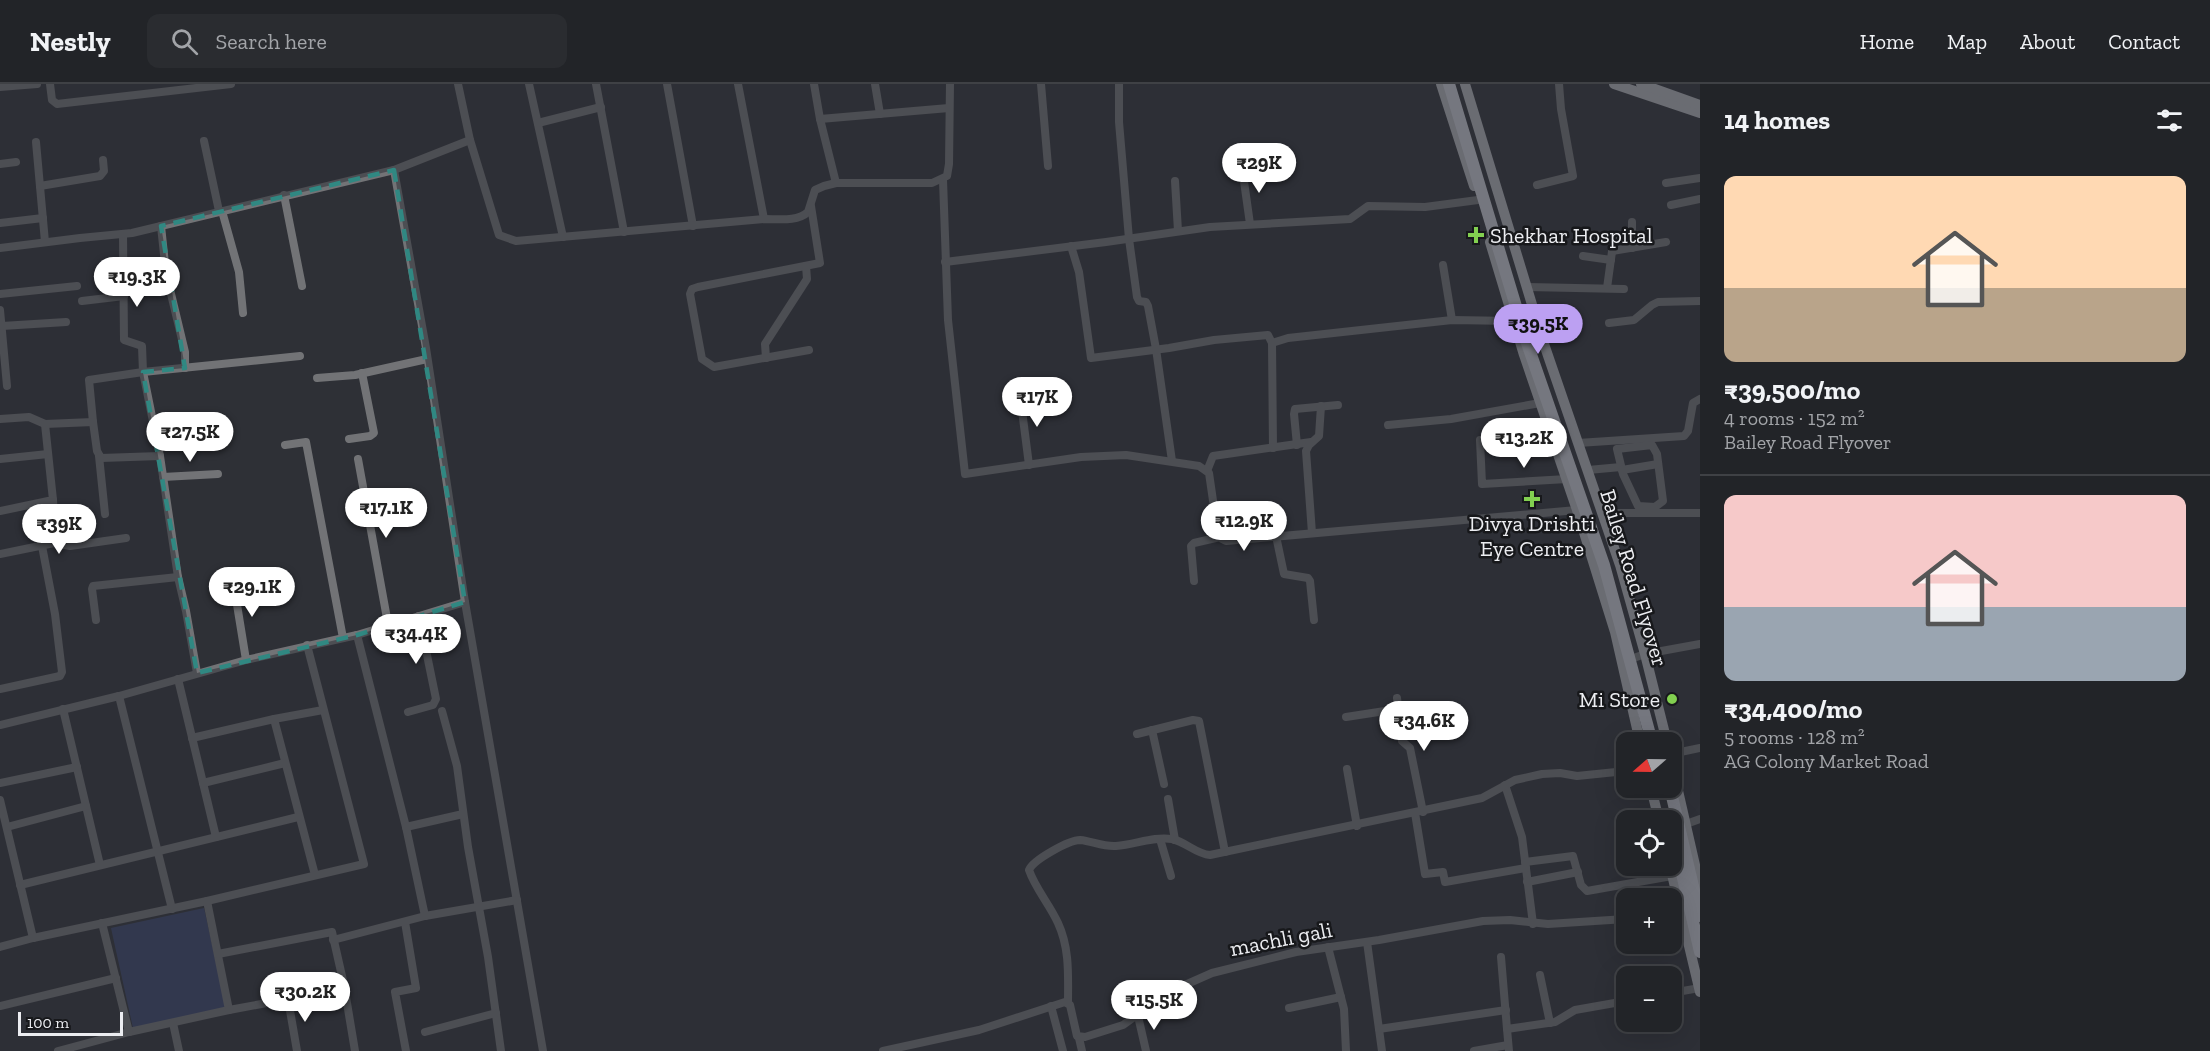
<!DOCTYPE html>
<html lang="en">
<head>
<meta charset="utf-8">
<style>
	:root { --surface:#222428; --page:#2a2c30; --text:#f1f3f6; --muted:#a2a4a8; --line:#3f4145; --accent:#bca0f2 }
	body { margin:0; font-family:"Zilla Slab",serif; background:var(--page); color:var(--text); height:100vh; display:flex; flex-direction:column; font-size:22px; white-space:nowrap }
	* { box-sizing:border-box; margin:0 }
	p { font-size:20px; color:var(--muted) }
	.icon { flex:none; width:33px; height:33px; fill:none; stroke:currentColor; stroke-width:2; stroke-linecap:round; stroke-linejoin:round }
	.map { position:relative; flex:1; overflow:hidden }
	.sheet { display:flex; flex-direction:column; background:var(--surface); width:510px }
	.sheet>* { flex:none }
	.needle { width:39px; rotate:250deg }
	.tools { position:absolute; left:1616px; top:648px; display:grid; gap:12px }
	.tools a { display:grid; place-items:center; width:66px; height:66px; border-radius:12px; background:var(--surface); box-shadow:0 6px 24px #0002,0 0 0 2px var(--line); font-size:30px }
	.scale { position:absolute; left:18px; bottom:15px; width:105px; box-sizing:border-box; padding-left:6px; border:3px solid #ecedf1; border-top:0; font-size:16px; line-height:21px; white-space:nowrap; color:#ecedf1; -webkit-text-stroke:4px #17181b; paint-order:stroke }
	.price { position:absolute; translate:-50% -51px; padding:0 14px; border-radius:21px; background:#fff; color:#222; font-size:20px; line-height:39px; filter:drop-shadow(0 2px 3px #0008) }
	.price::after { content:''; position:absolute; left:50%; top:36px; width:18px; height:14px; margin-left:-9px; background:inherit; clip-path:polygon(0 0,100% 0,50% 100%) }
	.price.on { background:var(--accent); color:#111 }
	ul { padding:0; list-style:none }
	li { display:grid; align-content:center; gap:12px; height:318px; padding:0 24px }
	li+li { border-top:2px solid var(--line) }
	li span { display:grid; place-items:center; height:186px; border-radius:12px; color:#555 }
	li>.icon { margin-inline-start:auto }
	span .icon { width:108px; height:108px; fill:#fffc; stroke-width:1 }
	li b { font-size:26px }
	h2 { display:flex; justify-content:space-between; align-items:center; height:72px; padding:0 24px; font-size:26px }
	header { display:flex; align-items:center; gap:36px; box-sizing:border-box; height:84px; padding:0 30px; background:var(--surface); border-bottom:2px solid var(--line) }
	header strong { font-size:28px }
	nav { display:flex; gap:33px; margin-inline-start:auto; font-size:21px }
	.search { width:420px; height:54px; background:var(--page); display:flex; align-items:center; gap:15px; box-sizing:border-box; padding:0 21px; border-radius:12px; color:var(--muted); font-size:22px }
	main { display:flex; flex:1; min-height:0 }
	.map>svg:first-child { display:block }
	.green { fill:#39446c }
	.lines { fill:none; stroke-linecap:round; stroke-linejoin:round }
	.minor { stroke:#727376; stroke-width:8 }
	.major { stroke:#b3b5bb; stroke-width:10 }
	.highway { stroke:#cdcfd7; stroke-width:12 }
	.highway-bridge { stroke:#cdcfd7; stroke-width:12 }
	.marked { fill:none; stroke:#308882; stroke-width:4.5; stroke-dasharray:12 8; stroke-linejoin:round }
	.poi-dot { fill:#82d050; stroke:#17181b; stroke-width:2 }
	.labels { text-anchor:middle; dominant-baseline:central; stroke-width:5; stroke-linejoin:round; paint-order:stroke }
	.poi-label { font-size:22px; fill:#ecedf1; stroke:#17181b; text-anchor:start }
	.street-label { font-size:22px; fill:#ecedf1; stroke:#17181b }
</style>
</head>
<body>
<header>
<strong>Nestly</strong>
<div class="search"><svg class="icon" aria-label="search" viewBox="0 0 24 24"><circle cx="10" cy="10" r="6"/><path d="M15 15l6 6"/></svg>Search here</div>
<nav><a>Home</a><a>Map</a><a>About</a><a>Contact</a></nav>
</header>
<main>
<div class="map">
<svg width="1700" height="967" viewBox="0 0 1700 967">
	<rect width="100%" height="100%" fill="#2e3036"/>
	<!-- green -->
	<path class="green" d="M 204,824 L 226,924 L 133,944 L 111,844 Z"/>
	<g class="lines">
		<!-- minor -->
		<g class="minor">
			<path d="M 50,0 L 52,16 L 57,20 L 231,0"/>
			<path d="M 529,0 L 563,153"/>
			<path d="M 596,0 L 624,148"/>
			<path d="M 667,0 L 693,142"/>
			<path d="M 738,0 L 764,135"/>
			<path d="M 814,0 L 820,35 L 836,99"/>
			<path d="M 875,0 L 880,30"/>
			<path d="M 1041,0 L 1048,82"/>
			<path d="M 1119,0 L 1119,38 L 1129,155 L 1137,213 L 1139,217 L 1146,218 L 1148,222 L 1156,265 L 1172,377"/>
			<path d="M 0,3 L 37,0"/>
			<path d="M 820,35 L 949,24"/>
			<path d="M 538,39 L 601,23"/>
			<path d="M 470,56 L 499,151 L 516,157 L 764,135 C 779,135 797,138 808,128 L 815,106 L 824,102 L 836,99 L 932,99 L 947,92 L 949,80 L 950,0"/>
			<path d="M 204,57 L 219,127"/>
			<path d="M 36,58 L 45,158"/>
			<path d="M 0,80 L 16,78"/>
			<path d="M 1242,83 L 1250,140"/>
			<path d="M 394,86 L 426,264 L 465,518 L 543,967"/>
			<path d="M 943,96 L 948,236 L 965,390 L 1081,373 L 1126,371 L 1199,382 L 1209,389 L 1218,451 L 1222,455 L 1226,457 L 1577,426"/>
			<path d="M 1175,97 L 1178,147"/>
			<path d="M 1666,99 L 1700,94"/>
			<path d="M 1537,101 L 1573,92 L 1561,25 L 1559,0"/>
			<path d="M 40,102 L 100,92 L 104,87 L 103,76"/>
			<path d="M 284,111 L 302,202"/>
			<path d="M 1671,121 L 1700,115"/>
			<path d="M 222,127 L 239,188 L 243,229"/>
			<path d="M 1632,138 L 1632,164"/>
			<path d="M 0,139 L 43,134"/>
			<path d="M 161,142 L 166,189 L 185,268 L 185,284"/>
			<path d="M 123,150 L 124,256 L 142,262 L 143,288 L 160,372 L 178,493 L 186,527 L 197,589"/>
			<path d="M 1071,162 L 1079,188 L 1091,274 L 1169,264 L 1214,256 L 1268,251 L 1272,259"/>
			<path d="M 0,164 L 80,154 L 132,149 L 394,86 L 470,56 L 458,0"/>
			<path d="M 1612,167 L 1666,158"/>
			<path d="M 1583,172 L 1611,176"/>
			<path d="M 945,178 L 1106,158 L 1210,143 L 1350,135 L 1368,122 L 1425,123 L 1478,116"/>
			<path d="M 1443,181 L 1452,236"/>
			<path d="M 1527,203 L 1624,205"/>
			<path d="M 1607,204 L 1614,153"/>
			<path d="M 0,210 L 77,202"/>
			<path d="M 82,217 L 124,212"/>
			<path d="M 0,226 L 7,302"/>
			<path d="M 1609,239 L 1634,236 L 1652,221 L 1658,218 L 1700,217"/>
			<path d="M 2,242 L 66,238"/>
			<path d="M 809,266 L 714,283 L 702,275 L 690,210 L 692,205 L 698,203 L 820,179 L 811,122"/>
			<path d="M 766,274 L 765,260 L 807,195 L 806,182"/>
			<path d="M 317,294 L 355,291 L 427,275"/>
			<path d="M 1020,311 L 1029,381"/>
			<path d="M 0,335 L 29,333 L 45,340 L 93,338 L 89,296 L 143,288 L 300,272"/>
			<path d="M 93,338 L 97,367 L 101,374 L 160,372"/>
			<path d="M 1388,341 L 1451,335 L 1540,319"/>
			<path d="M 349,355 L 370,352 L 374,349 L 362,289"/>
			<path d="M 1480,356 L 1482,400 L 1567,395"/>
			<path d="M 1578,359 L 1684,352 L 1688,347 L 1693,319 L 1700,315"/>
			<path d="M 285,361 L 306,358 L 343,554"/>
			<path d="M 1297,361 L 1294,330 L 1295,325 L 1338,321"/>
			<path d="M 1652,361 L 1657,370 L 1663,417 L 1655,423 L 1638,422 L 1623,390 L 1617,365 Z"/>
			<path d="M 1273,364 L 1272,259 L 1288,254 L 1452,236 L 1513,237"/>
			<path d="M 99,372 L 105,430"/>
			<path d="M 0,375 L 48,370"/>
			<path d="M 358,375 L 388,540"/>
			<path d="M 1588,386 L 1621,383"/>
			<path d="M 1622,386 L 1658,380"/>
			<path d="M 1207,387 L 1213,372 L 1311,358"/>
			<path d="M 163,393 L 218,390"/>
			<path d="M 0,427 L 53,416 L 45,340"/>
			<path d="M 1603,429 L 1700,429"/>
			<path d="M 1312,449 L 1306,367 L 1309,361 L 1319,352 L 1321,322"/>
			<path d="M 1276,452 L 1284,490 L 1308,494 L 1310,497 L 1314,536"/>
			<path d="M 54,459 L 70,462 L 126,454"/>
			<path d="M 0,470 L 54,459 L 55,453 L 53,416"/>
			<path d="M 233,496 L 246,576"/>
			<path d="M 1194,497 L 1191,462 L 1194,459 L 1220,453"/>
			<path d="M 96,536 L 92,505 L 93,502 L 178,493"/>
			<path d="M 357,551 L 406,743 L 425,832"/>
			<path d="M 1625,577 L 1645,570 L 1700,560"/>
			<path d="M 178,595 L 216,753"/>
			<path d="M 0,605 L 60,592 L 62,588 L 55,530 L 42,462"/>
			<path d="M 119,612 L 172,825"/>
			<path d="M 1397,614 L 1402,657 L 1410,664 L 1423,728"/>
			<path d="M 63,625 L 100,781"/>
			<path d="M 442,627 L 457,682 L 468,763 L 488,873 L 501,967"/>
			<path d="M 408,628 L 433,621 L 436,615 L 419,532"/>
			<path d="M 1346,633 L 1398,625"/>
			<path d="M 274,635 L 315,791"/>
			<path d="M 0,641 L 119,612 L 246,576 L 357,551 L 465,518"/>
			<path d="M 1152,646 L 1164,700"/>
			<path d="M 1137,650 L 1193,636 L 1199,637 L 1225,768"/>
			<path d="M 192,654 L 274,635 L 323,626"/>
			<path d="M 1671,670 L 1700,664"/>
			<path d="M 1347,685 L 1357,742"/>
			<path d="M 0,699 L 77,683"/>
			<path d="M 203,699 L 285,679"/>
			<path d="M 1505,701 L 1522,753 L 1533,840"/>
			<path d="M 1168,715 L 1175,756"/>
			<path d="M 0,716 L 33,854"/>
			<path d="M 1415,729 L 1425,790 L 1443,788 L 1445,798 L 1526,784"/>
			<path d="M 1686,740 L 1700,735"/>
			<path d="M 7,743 L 86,722"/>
			<path d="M 406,743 L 463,730"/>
			<path d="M 1160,755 L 1171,792"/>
			<path d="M 1525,778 L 1573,772 L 1581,801 L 1587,807 L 1672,792"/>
			<path d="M 1527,798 L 1578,788"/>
			<path d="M 20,801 L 298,733"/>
			<path d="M 405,838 L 416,904 L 395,908 L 406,967"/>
			<path d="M 102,839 L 129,948 L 229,926 L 207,817"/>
			<path d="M 333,856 L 425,832 L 517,816"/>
			<path d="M 1367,858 L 1382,967"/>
			<path d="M 0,863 L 33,854 L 207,817 L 364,780 L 307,561"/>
			<path d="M 1328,863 L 1344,925 L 1346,967"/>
			<path d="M 218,870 L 332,848 L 344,901 L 355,967"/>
			<path d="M 1501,873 L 1507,945"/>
			<path d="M 1540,891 L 1550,939"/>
			<path d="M 1671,909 L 1700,904"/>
			<path d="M 288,915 L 297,967"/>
			<path d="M 1068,919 C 1068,892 1070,865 1058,839 C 1050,821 1035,804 1029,786 C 1033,776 1069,756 1080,756 C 1092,757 1103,763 1116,762 C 1135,761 1153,752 1172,755 C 1186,758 1196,770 1210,771 L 1482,714 L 1515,696 L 1542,690 L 1560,689 L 1577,692 L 1626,687"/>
			<path d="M 0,922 L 116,894"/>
			<path d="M 1051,922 L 1063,967"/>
			<path d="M 1289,924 L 1341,913"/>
			<path d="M 229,926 L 288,915 L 344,901"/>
			<path d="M 1138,932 L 1146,967"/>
			<path d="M 173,939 L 179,967"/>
			<path d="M 1379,945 L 1506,926"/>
			<path d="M 425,948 L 496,929"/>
			<path d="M 1079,954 L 1082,967"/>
			<path d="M 58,967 L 129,948"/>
			<path d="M 883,967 L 979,946 L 1065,918 L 1070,921 L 1077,952 L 1085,953 L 1123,941 L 1169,908 L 1212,889 L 1296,868 L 1379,856 L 1483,837 L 1510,836 L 1548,840 L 1626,835"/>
			<path d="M 1474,967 L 1508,961"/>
			<path d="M 1509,967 L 1507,945 L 1555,938 L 1575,926 L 1626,917"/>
		</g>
		<!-- major -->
		<g class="major">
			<path d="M 1441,0 L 1474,102"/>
			<path d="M 1465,0 L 1544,260 L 1620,481 L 1645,570 L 1667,658"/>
			<path d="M 1614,0 L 1700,29"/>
			<path d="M 1641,0 L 1700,21"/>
			<path d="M 1490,158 L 1524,271 L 1577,426 L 1615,548 L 1640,658"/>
			<path d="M 1671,676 L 1700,803"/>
			<path d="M 1651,704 L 1659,736"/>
			<path d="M 1670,782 L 1700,908"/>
		</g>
		<!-- highway -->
		<path class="highway" d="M 1670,704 L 1700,832"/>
		<!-- highway-bridge -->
		<g class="highway-bridge">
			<path d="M 1449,0 L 1527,259 L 1604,481 L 1652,658"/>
			<path d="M 1671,742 L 1700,868"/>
		</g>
	</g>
	<!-- marked area -->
	<path d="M0 0H1700V967H0ZM 394,86 L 465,518 L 357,551 L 197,589 L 143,288 L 185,284 L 161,142 Z" fill="#2e3036" fill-opacity=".55" fill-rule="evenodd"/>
	<path class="marked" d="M 394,86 L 465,518 L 357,551 L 197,589 L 143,288 L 185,284 L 161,142 Z"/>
	<!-- markers -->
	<g class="poi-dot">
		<path d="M1473 142h6v6h6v6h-6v6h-6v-6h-6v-6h6z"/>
		<path d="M1529 406h6v6h6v6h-6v6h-6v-6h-6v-6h6z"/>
		<circle cx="1672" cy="615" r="6"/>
	</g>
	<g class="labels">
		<!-- poi labels -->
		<g class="poi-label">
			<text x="1490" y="151">Shekhar Hospital</text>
			<text x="1532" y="439" text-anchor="middle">Divya Drishti<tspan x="1532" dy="25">Eye Centre</tspan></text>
			<text x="1660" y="615" text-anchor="end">Mi Store</text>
		</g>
		<!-- street labels -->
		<g class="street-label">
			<text transform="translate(1634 494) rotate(73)">Bailey Road Flyover</text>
			<text transform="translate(1281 855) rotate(-11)">machli gali</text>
		</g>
	</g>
</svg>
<div class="tools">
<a><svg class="needle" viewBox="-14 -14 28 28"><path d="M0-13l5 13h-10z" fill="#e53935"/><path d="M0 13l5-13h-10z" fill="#a2a4a8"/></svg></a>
<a><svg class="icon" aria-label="locate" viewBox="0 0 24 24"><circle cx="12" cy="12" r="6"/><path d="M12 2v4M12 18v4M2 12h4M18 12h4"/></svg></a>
<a>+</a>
<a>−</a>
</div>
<div class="scale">100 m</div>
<b class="price" style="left:1259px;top:110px">₹29K</b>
<b class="price" style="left:137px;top:224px">₹19.3K</b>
<b class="price on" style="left:1538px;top:271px">₹39.5K</b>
<b class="price" style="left:1037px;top:344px">₹17K</b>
<b class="price" style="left:190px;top:379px">₹27.5K</b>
<b class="price" style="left:1524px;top:385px">₹13.2K</b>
<b class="price" style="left:386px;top:455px">₹17.1K</b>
<b class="price" style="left:1244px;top:468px">₹12.9K</b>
<b class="price" style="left:59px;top:471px">₹39K</b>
<b class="price" style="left:252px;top:534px">₹29.1K</b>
<b class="price" style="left:416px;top:581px">₹34.4K</b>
<b class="price" style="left:1424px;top:668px">₹34.6K</b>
<b class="price" style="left:305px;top:939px">₹30.2K</b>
<b class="price" style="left:1154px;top:947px">₹15.5K</b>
</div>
<section class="sheet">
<h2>14 homes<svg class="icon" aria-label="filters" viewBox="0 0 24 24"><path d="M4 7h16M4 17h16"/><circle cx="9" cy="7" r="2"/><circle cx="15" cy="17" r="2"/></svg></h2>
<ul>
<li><span style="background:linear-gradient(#ffd9b3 60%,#b9a48a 0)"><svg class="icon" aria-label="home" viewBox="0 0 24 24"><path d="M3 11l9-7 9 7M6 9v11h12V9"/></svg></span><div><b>₹39,500/mo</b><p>4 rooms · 152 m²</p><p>Bailey Road Flyover</p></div></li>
<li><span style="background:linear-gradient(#f6c9c9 60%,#9aa5b1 0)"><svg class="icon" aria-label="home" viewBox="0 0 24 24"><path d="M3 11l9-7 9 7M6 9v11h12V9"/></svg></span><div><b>₹34,400/mo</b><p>5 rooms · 128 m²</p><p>AG Colony Market Road</p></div></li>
</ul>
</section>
</main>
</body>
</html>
